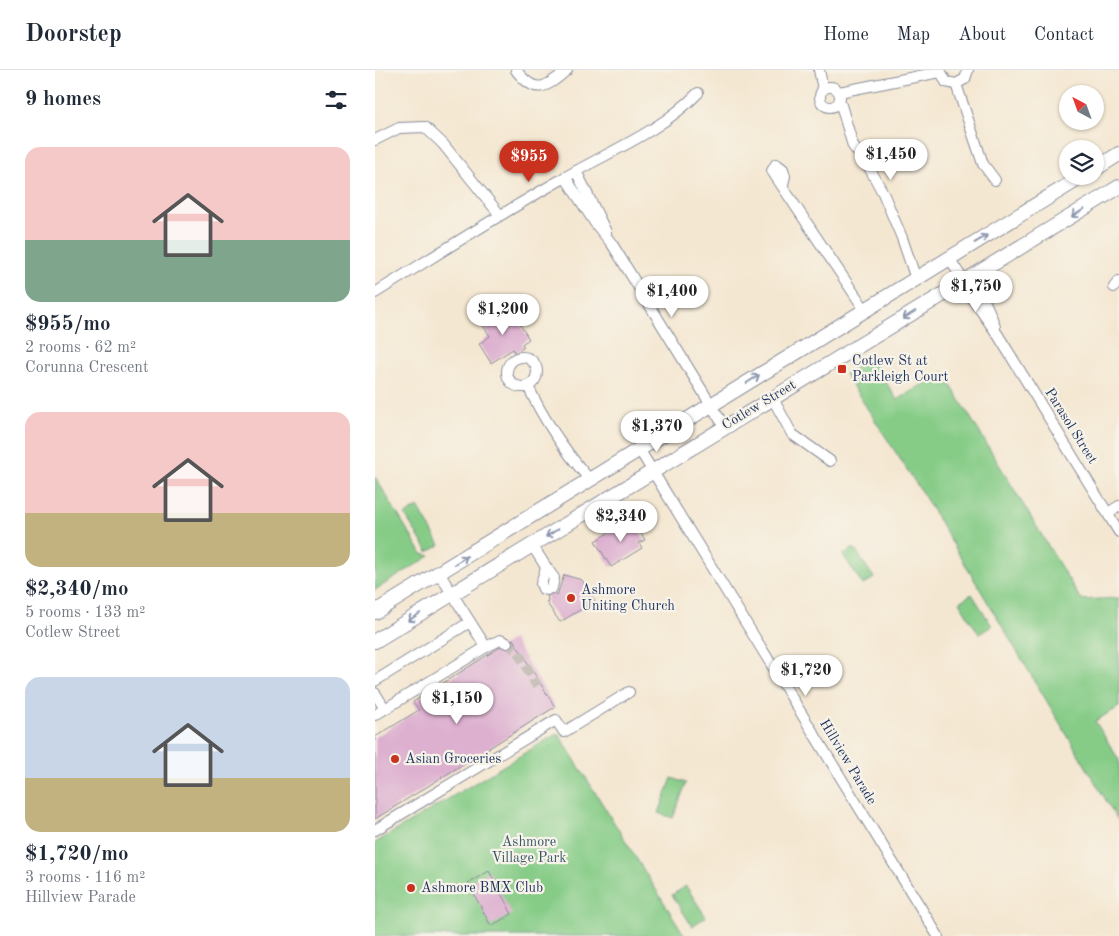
<!DOCTYPE html>
<html lang="en">
<head>
<meta charset="utf-8">
<style>
	:root { --surface:#fff; --page:#f2f2f3; --text:#1f2937; --muted:#747a83; --line:#e0e1e3; --accent:#c8321e }
	body { margin:0; font-family:"Old Standard TT",serif; background:var(--page); color:var(--text); height:100vh; display:flex; flex-direction:column; font-size:19px; white-space:nowrap }
	* { box-sizing:border-box; margin:0 }
	p { font-size:16px; color:var(--muted) }
	.icon { flex:none; width:28px; height:28px; fill:none; stroke:currentColor; stroke-width:2; stroke-linecap:round; stroke-linejoin:round }
	.map { position:relative; flex:1; overflow:hidden }
	.sheet { display:flex; flex-direction:column; background:var(--surface); width:375px }
	.sheet>* { flex:none }
	.needle { width:32px; rotate:319deg }
	.tools { position:absolute; left:684px; top:15px; display:grid; gap:10px }
	.tools a { display:grid; place-items:center; width:45px; height:45px; border-radius:50%; background:var(--surface); box-shadow:0 1px 4px #0004; font-size:25px }
	.price { position:absolute; translate:-50% -42px; padding:0 11px; border-radius:18px; background:#fff; color:#222; font-size:16px; line-height:32px; filter:drop-shadow(0 1px 2px #0008) }
	.price::after { content:''; position:absolute; left:50%; top:30px; width:15px; height:11px; margin-left:-8px; background:inherit; clip-path:polygon(0 0,100% 0,50% 100%) }
	.price.current { background:var(--accent); color:#fff }
	ul { padding:0; list-style:none }
	li { display:grid; align-content:center; gap:10px; height:265px; padding:0 25px }
	li span { display:grid; place-items:center; height:155px; border-radius:15px; color:#555 }
	li>.icon { margin-inline-start:auto }
	span .icon { width:90px; height:90px; fill:#fffc; stroke-width:1 }
	li b { font-size:21px }
	h2 { display:flex; justify-content:space-between; align-items:center; height:60px; padding:0 25px; font-size:21px }
	header { display:flex; align-items:center; gap:30px; box-sizing:border-box; height:70px; padding:0 25px; background:var(--surface); border-bottom:1px solid var(--line) }
	header strong { font-size:24px }
	nav { display:flex; gap:28px; margin-inline-start:auto; font-size:18px }
	main { display:flex; flex:1; min-height:0 }
	.map>svg:first-child { display:block }
	.green { fill:#86cc87; stroke:#507e72 }
	.building { fill:#ddb0d0 }
	.lines { fill:none; stroke-linecap:round; stroke-linejoin:round }
	.minor-tunnel { stroke:#c9c2ba; stroke-width:10; stroke-dasharray:10 5; stroke-linecap:butt }
	.minor-casing { stroke:#888b98; stroke-width:12 }
	.major-casing { stroke:#888b98; stroke-width:16 }
	.minor { stroke:#fff; stroke-width:10 }
	.major { stroke:#fff; stroke-width:14 }
	.oneway { stroke:#8d97ae }
	.poi-dot { fill:#c8321e; stroke:#f7f3e8; stroke-width:2 }
	.labels { text-anchor:middle; dominant-baseline:central; stroke-width:4.5; stroke-linejoin:round; paint-order:stroke }
	.poi-label { font-size:14px; fill:#1b2f5e; stroke:#f7f3e8; text-anchor:start }
	.street-label { font-size:14px; fill:#1b2f5e; stroke:#f7f3e8 }
	.park-label { font-size:14px; fill:#365668; stroke:#f7f3e8 }
</style>
</head>
<body>
<header>
<strong>Doorstep</strong>
<nav><a>Home</a><a>Map</a><a>About</a><a>Contact</a></nav>
</header>
<main>
<section class="sheet">
<h2>9 homes<svg class="icon" aria-label="filters" viewBox="0 0 24 24"><path d="M4 7h16M4 17h16"/><circle cx="9" cy="7" r="2"/><circle cx="15" cy="17" r="2"/></svg></h2>
<ul>
<li><span style="background:linear-gradient(#f6c9c9 60%,#7fa58c 0)"><svg class="icon" aria-label="home" viewBox="0 0 24 24"><path d="M3 11l9-7 9 7M6 9v11h12V9"/></svg></span><div><b>$955/mo</b><p>2 rooms · 62 m²</p><p>Corunna Crescent</p></div></li>
<li><span style="background:linear-gradient(#f6c9c9 65%,#c2b280 0)"><svg class="icon" aria-label="home" viewBox="0 0 24 24"><path d="M3 11l9-7 9 7M6 9v11h12V9"/></svg></span><div><b>$2,340/mo</b><p>5 rooms · 133 m²</p><p>Cotlew Street</p></div></li>
<li><span style="background:linear-gradient(#c9d6e8 65%,#c2b280 0)"><svg class="icon" aria-label="home" viewBox="0 0 24 24"><path d="M3 11l9-7 9 7M6 9v11h12V9"/></svg></span><div><b>$1,720/mo</b><p>3 rooms · 116 m²</p><p>Hillview Parade</p></div></li>
</ul>
</section>
<div class="map">
<svg width="744" height="866" viewBox="0 0 744 866">
	<rect width="100%" height="100%" fill="#f7f3e8"/>
	<filter id="ink" filterUnits="userSpaceOnUse"><feTurbulence type="fractalNoise" baseFrequency=".02" numOctaves="2"/><feDisplacementMap in="SourceGraphic" scale="10" xChannelSelector="R" yChannelSelector="G"/><feConvolveMatrix kernelMatrix="1 2 1 2 8 2 1 2 1" color-interpolation-filters="sRGB"/></filter>
	<filter id="wash" filterUnits="userSpaceOnUse"><feTurbulence type="fractalNoise" baseFrequency=".0096" numOctaves="4" result="noise"/><feDisplacementMap in="SourceGraphic" scale="20" xChannelSelector="R" yChannelSelector="G"/><feGaussianBlur stdDeviation="1.12" result="paint"/><feColorMatrix in="noise" values="0 0 0 0 0 0 0 0 0 0 0 0 0 0 0 0 0 1.4 0 .05"/><feComposite in="paint" operator="in"/></filter>
	<g filter="url(#wash)">
		<rect width="100%" height="100%" fill="#f4e7d1"/>
		<!-- green -->
		<g class="green">
			<path d="M 496,288 L 522,330 L 568,302 L 706,530 L 744,528 L 744,637 L 720,651 L 744,690 L 744,752 L 551,429 L 470,304 Z"/>
			<path d="M 0,407 L 47,484 L 55,486 L 0,520 Z"/>
			<path d="M 43,437 L 65,475 L 53,482 L 30,445 Z"/>
			<path d="M 479,478 L 499,508 L 488,515 L 468,485 Z"/>
			<path d="M 597,524 L 617,556 L 604,564 L 584,532 Z"/>
			<path d="M 183,663 L 310,866 L 0,866 L 0,773 Z"/>
			<path d="M 297,708 L 311,713 L 298,748 L 284,743 Z"/>
			<path d="M 311,816 L 331,847 L 317,856 L 297,825 Z"/>
		</g>
		<g id="blocks">
			<!-- building -->
			<g class="building">
				<path d="M 136,240 L 154,269 L 147,274 L 149,277 L 140,283 L 138,279 L 116,293 L 104,274 L 115,266 L 107,254 L 126,242 L 128,245 Z"/>
				<path d="M 257,448 L 270,470 L 264,473 L 267,478 L 236,497 L 220,471 Z"/>
				<path d="M 189,505 L 207,510 L 220,531 L 185,552 L 171,532 L 173,531 L 171,514 L 174,513 L 182,526 Z"/>
				<path d="M 138,569 L 180,637 L 0,749 L 0,667 L 44,640 L 38,632 Z"/>
				<path d="M 114,801 L 137,844 L 116,856 L 93,813 Z"/>
			</g>
		</g>
	</g>
	<g filter="url(#ink)">
		<use href="#blocks" fill-opacity="0" stroke="#888b98" stroke-width="1"/>
		<g class="lines">
			<!-- minor-tunnel -->
			<path class="minor-tunnel" d="M 132,573 L 143,582 L 162,616"/>
			<!-- minor casing -->
			<g class="minor-casing">
				<g id="minor">
					<path d="M 141,0 C 160,25 170,19 192,0"/>
					<path d="M 444,0 L 448,19"/>
					<path d="M 565,0 L 571,12 L 581,14 L 590,9 L 593,0"/>
					<path d="M 581,14 L 608,94 L 620,110"/>
					<circle cx="455" cy="27" r="10"/>
					<path d="M 464,22 L 565,2"/>
					<path d="M 464,33 L 466,35 L 478,76 L 495,99 L 508,123 L 527,168 L 541,209"/>
					<path d="M 0,70 L 24,58 L 50,57 L 68,74 L 125,145"/>
					<path d="M 201,101 L 231,162"/>
					<path d="M 190,107 L 220,153 L 237,174 L 349,356"/>
					<path d="M 408,114 L 410,106 L 408,99 L 401,94 L 397,101 L 401,107 L 490,240"/>
					<path d="M 574,188 L 588,210 L 590,218 L 623,265 L 744,462"/>
					<path d="M 588,210 C 606,217 614,240 620,257"/>
					<path d="M 739,217 L 744,211"/>
					<path d="M 0,223 C 63,184 125,144 189,108 C 235,81 285,62 323,23"/>
					<circle cx="147" cy="302" r="15"/>
					<path d="M 153,316 C 169,351 190,381 215,410"/>
					<path d="M 397,327 L 417,364 L 455,391"/>
					<path d="M 264,379 L 563,866"/>
					<path d="M 733,443 L 744,436"/>
					<path d="M 157,475 L 171,497 L 166,514 L 168,519 L 172,520"/>
					<path d="M 171,497 L 179,508 L 177,518"/>
					<path d="M 64,503 L 111,577"/>
					<path d="M 0,611 L 95,552"/>
					<path d="M 0,623 L 10,639"/>
					<path d="M 0,645 L 111,577 L 125,570 L 132,573"/>
					<path d="M 0,760 L 181,650 L 189,662 L 254,622"/>
				</g>
			</g>
			<!-- major casing -->
			<g class="major-casing">
				<g id="major">
					<path d="M 720,99 L 744,84"/>
					<path d="M 0,542 L 708,106"/>
					<path d="M 0,571 L 744,117"/>
				</g>
			</g>
			<!-- minor -->
			<use href="#minor" class="minor"/>
			<!-- major -->
			<use href="#major" class="major"/>
		</g>
		<!-- one-way arrows -->
		<defs><path id="oneway-shaft" d="M-6 0H5M1.5-3L5.5 0L1.5 3" fill="none" stroke-width="1.6" stroke-linecap="round" stroke-linejoin="round" transform="scale(1.25)"/></defs>
		<g class="oneway">
			<use href="#oneway-shaft" transform="translate(703 143) rotate(148)"/>
			<use href="#oneway-shaft" transform="translate(606 169) rotate(-31)"/>
			<use href="#oneway-shaft" transform="translate(534 245) rotate(148)"/>
			<use href="#oneway-shaft" transform="translate(378 309) rotate(-32)"/>
			<use href="#oneway-shaft" transform="translate(177 463) rotate(148)"/>
			<use href="#oneway-shaft" transform="translate(86 490) rotate(-32)"/>
			<use href="#oneway-shaft" transform="translate(39 547) rotate(148)"/>
		</g>
	</g>
	<!-- markers -->
	<g class="poi-dot">
		<rect x="462" y="294" width="10" height="10" rx="2.5"/>
		<circle cx="196" cy="528" r="5"/>
		<circle cx="20" cy="689" r="5"/>
		<circle cx="36" cy="818" r="5"/>
	</g>
	<g class="labels">
		<!-- poi labels -->
		<g class="poi-label">
			<text x="477" y="291">Cotlew St at<tspan x="477" dy="16">Parkleigh Court</tspan></text>
			<text x="206" y="520">Ashmore<tspan x="206" dy="16">Uniting Church</tspan></text>
			<text x="30" y="689">Asian Groceries</text>
			<text x="46" y="818">Ashmore BMX Club</text>
		</g>
		<!-- street labels -->
		<g class="street-label">
			<text transform="translate(384 335) rotate(-31)">Cotlew Street</text>
			<text transform="translate(696 356) rotate(58)">Parasol Street</text>
			<text transform="translate(473 692) rotate(59)">Hillview Parade</text>
		</g>
		<!-- park labels -->
		<g class="park-label">
			<text x="154" y="772">Ashmore<tspan x="154" dy="16">Village Park</tspan></text>
		</g>
	</g>
</svg>
<div class="tools">
<a><svg class="needle" viewBox="-14 -14 28 28"><path d="M0-13l5 13h-10z" fill="#e53935"/><path d="M0 13l5-13h-10z" fill="#747a83"/></svg></a>
<a><svg class="icon" aria-label="layers" viewBox="0 0 24 24"><path d="M12 4l9 5-9 5-9-5zM3 14l9 5 9-5"/></svg></a>
</div>
<b class="price" style="left:516px;top:111px">$1,450</b>
<b class="price current" style="left:154px;top:113px">$955</b>
<b class="price" style="left:601px;top:243px">$1,750</b>
<b class="price" style="left:297px;top:248px">$1,400</b>
<b class="price" style="left:128px;top:266px">$1,200</b>
<b class="price" style="left:282px;top:383px">$1,370</b>
<b class="price" style="left:246px;top:473px">$2,340</b>
<b class="price" style="left:431px;top:627px">$1,720</b>
<b class="price" style="left:82px;top:655px">$1,150</b>
</div>
</main>
</body>
</html>
